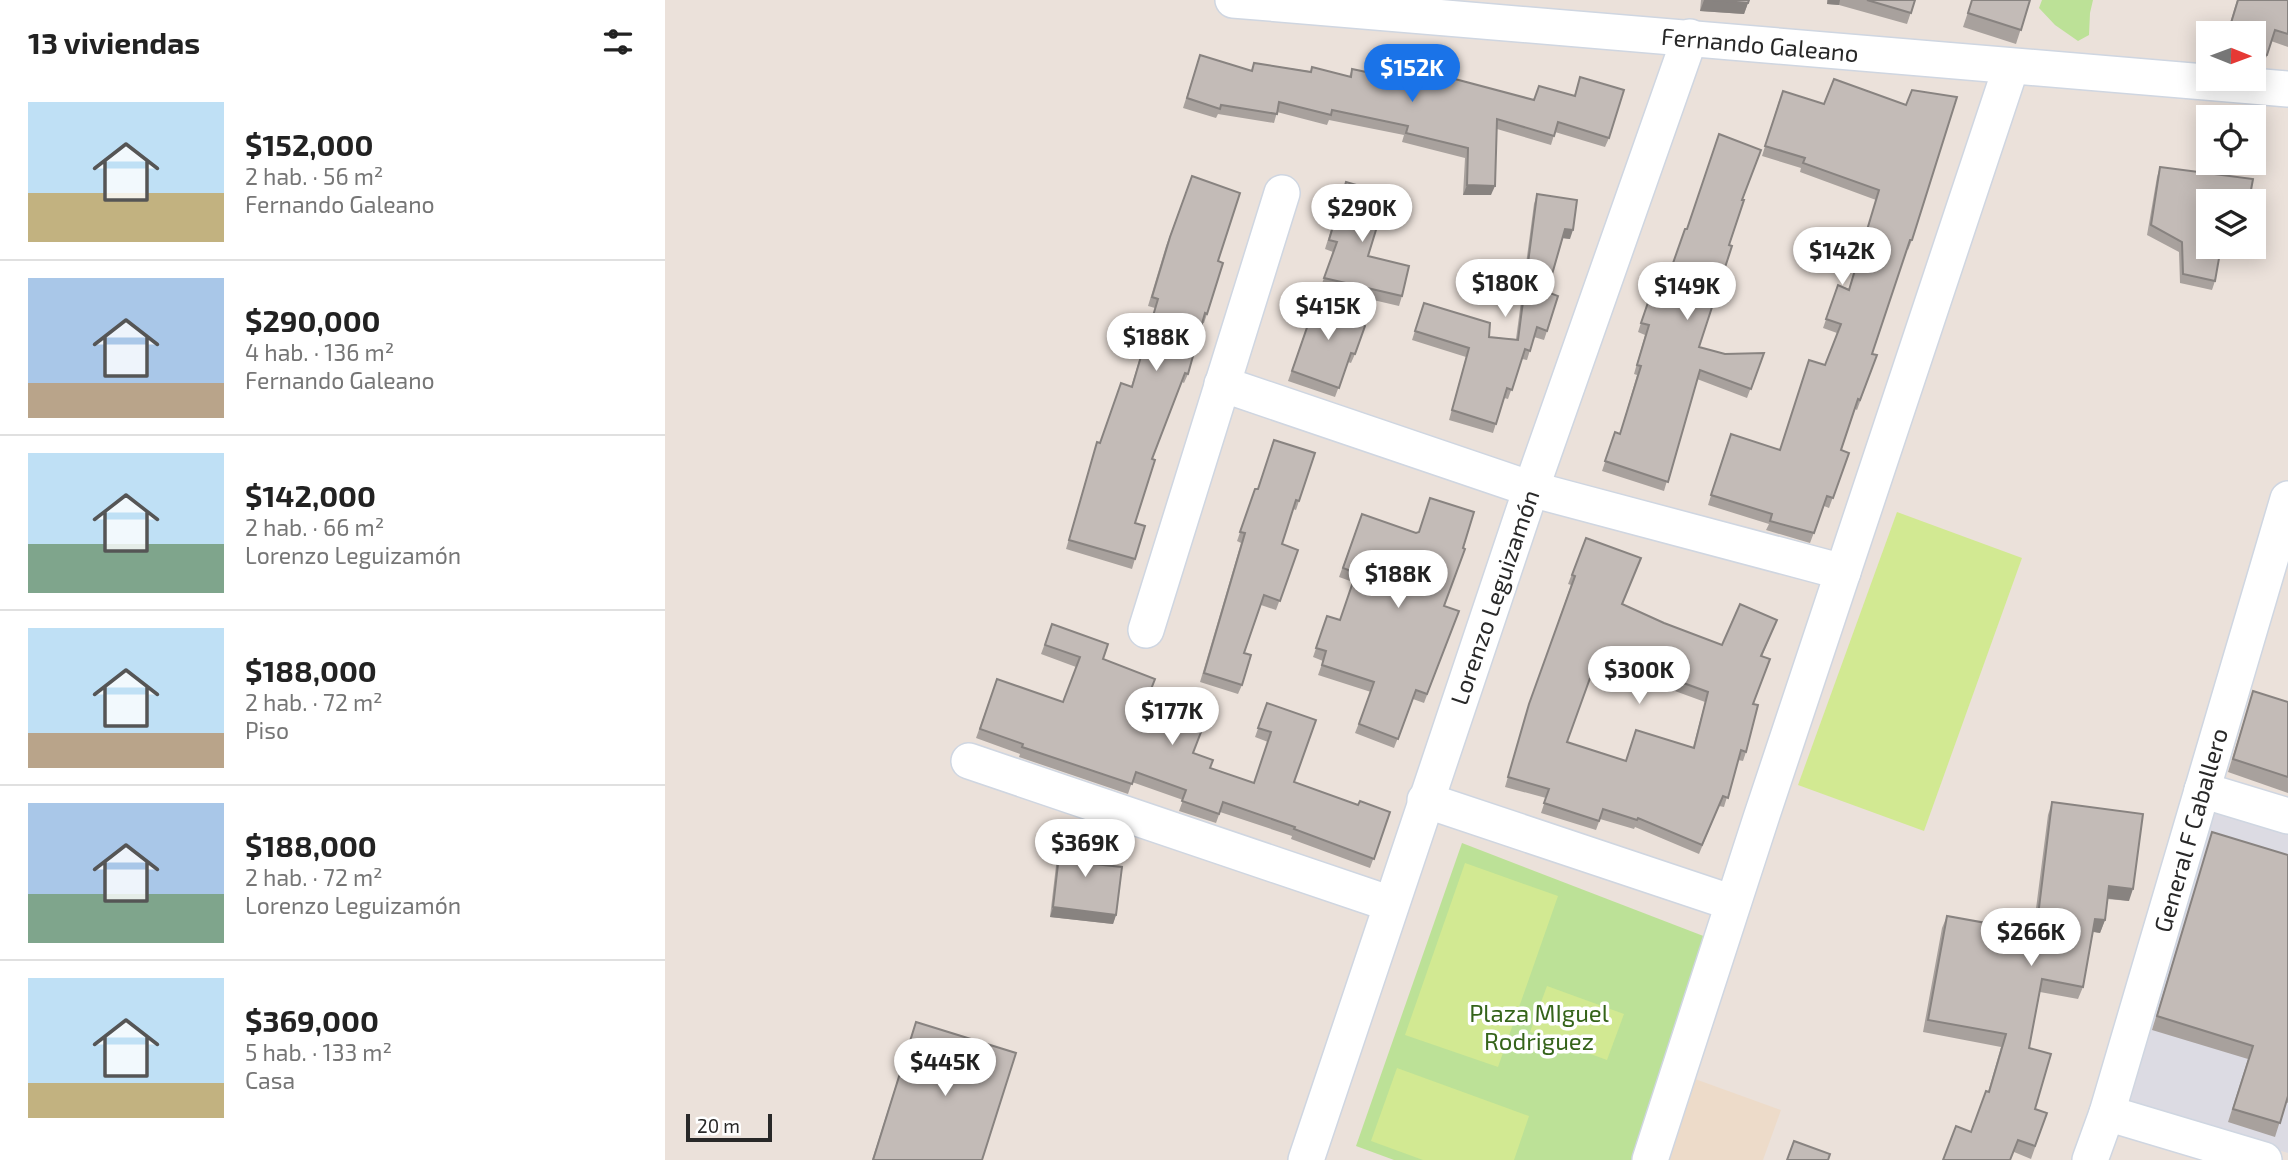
<!DOCTYPE html>
<html lang="es">
<head>
<meta charset="utf-8">
<style>
	:root { --surface:#fff; --page:#f6f6f6; --text:#222; --muted:#767676; --line:#e0e0e0; --accent:#1a73e8 }
	body { margin:0; font-family:"Exo 2",sans-serif; background:var(--page); color:var(--text); height:100vh; display:flex; flex-direction:column; font-size:26px; white-space:nowrap }
	* { box-sizing:border-box; margin:0 }
	p { font-size:23px; color:var(--muted) }
	.icon { flex:none; width:38px; height:38px; fill:none; stroke:currentColor; stroke-width:2; stroke-linecap:round; stroke-linejoin:round }
	.map { position:relative; flex:1; overflow:hidden }
	.details { display:flex; flex-direction:column; background:var(--surface); width:665px }
	.details>* { flex:none }
	.needle { width:46px; rotate:91deg }
	.controls { position:absolute; left:1531px; top:21px; display:grid; gap:14px }
	.controls a { display:grid; place-items:center; width:70px; height:70px; border-radius:0px; background:var(--surface); box-shadow:0 4px 18px #0003; font-size:35px }
	.scale { position:absolute; left:21px; bottom:18px; width:86px; box-sizing:border-box; padding-left:7px; border:4px solid #282828; border-top:0; font-size:19px; line-height:24px; white-space:nowrap; color:#282828; -webkit-text-stroke:5px #fff; paint-order:stroke }
	.price { position:absolute; translate:-50% -60px; padding:0 16px; border-radius:24px; background:#fff; color:#222; font-size:23px; line-height:46px; filter:drop-shadow(0 2px 4px #0008) }
	.price::after { content:''; position:absolute; left:50%; top:42px; width:21px; height:16px; margin-left:-10px; background:inherit; clip-path:polygon(0 0,100% 0,50% 100%) }
	.price.selected { background:var(--accent); color:#fff }
	ul { padding:0; list-style:none }
	li { display:flex; align-items:center; gap:21px; height:175px; padding:0 28px }
	li+li { border-top:2px solid var(--line) }
	li span { display:grid; place-items:center; flex:none; width:196px; height:140px; border-radius:0px; color:#555 }
	li>.icon { margin-inline-start:auto }
	span .icon { width:84px; height:84px; fill:#fffc; stroke-width:1 }
	li b { font-size:30px }
	h2 { display:flex; justify-content:space-between; align-items:center; height:84px; padding:0 28px; font-size:30px }
	main { display:flex; flex:1; min-height:0 }
	.map>svg:first-child { display:block }
	.industrial { fill:#dcdbe3 }
	.education { fill:#eddbc9 }
	.green { fill:#bce197 }
	.pitch { fill:#d2e992 }
	.lines { fill:none; stroke-linecap:round; stroke-linejoin:round }
	.minor-casing { stroke:#cfd6e1; stroke-width:38 }
	.minor { stroke:#fff; stroke-width:35 }
	.wall { fill:#a8a19d; fill-rule:evenodd }
	.shaded-wall { fill:#888380 }
	.building { fill:#c3bbb7; stroke:#888380; stroke-width:2; fill-rule:evenodd }
	.labels { text-anchor:middle; dominant-baseline:central; stroke-width:7; stroke-linejoin:round; paint-order:stroke }
	.street-label { font-size:24px; fill:#282828; stroke:#fff }
	.park-label { font-size:24px; fill:#35641a; stroke:#fff }
</style>
</head>
<body>
<main>
<section class="details">
<h2>13 viviendas<svg class="icon" aria-label="filters" viewBox="0 0 24 24"><path d="M4 7h16M4 17h16"/><circle cx="9" cy="7" r="2"/><circle cx="15" cy="17" r="2"/></svg></h2>
<ul>
<li><span style="background:linear-gradient(#bfe0f5 65%,#c2b280 0)"><svg class="icon" aria-label="home" viewBox="0 0 24 24"><path d="M3 11l9-7 9 7M6 9v11h12V9"/></svg></span><div><b>$152,000</b><p>2 hab. · 56 m²</p><p>Fernando Galeano</p></div></li>
<li><span style="background:linear-gradient(#a9c7e8 75%,#b9a48a 0)"><svg class="icon" aria-label="home" viewBox="0 0 24 24"><path d="M3 11l9-7 9 7M6 9v11h12V9"/></svg></span><div><b>$290,000</b><p>4 hab. · 136 m²</p><p>Fernando Galeano</p></div></li>
<li><span style="background:linear-gradient(#bfe0f5 65%,#7fa58c 0)"><svg class="icon" aria-label="home" viewBox="0 0 24 24"><path d="M3 11l9-7 9 7M6 9v11h12V9"/></svg></span><div><b>$142,000</b><p>2 hab. · 66 m²</p><p>Lorenzo Leguizamón</p></div></li>
<li><span style="background:linear-gradient(#bfe0f5 75%,#b9a48a 0)"><svg class="icon" aria-label="home" viewBox="0 0 24 24"><path d="M3 11l9-7 9 7M6 9v11h12V9"/></svg></span><div><b>$188,000</b><p>2 hab. · 72 m²</p><p>Piso</p></div></li>
<li><span style="background:linear-gradient(#a9c7e8 65%,#7fa58c 0)"><svg class="icon" aria-label="home" viewBox="0 0 24 24"><path d="M3 11l9-7 9 7M6 9v11h12V9"/></svg></span><div><b>$188,000</b><p>2 hab. · 72 m²</p><p>Lorenzo Leguizamón</p></div></li>
<li><span style="background:linear-gradient(#bfe0f5 75%,#c2b280 0)"><svg class="icon" aria-label="home" viewBox="0 0 24 24"><path d="M3 11l9-7 9 7M6 9v11h12V9"/></svg></span><div><b>$369,000</b><p>5 hab. · 133 m²</p><p>Casa</p></div></li>
</ul>
</section>
<div class="map">
<svg width="1623" height="1160" viewBox="0 0 1623 1160">
	<rect width="100%" height="100%" fill="#ebe1da"/>
	<!-- industrial -->
	<path class="industrial" d="M 1547,812 L 1623,834 L 1623,1153 L 1463,1106 L 1458,1091 Z"/>
	<!-- education -->
	<path class="education" d="M 1030,1079 L 1116,1110 L 1098,1160 L 1002,1160 Z"/>
	<!-- green -->
	<g class="green">
		<path d="M 1377,0 L 1428,0 L 1425,13 L 1424,35 L 1413,41 L 1390,25 L 1374,8 Z"/>
		<path d="M 797,843 L 1041,937 L 973,1160 L 729,1160 L 691,1146 Z"/>
	</g>
	<!-- pitch -->
	<g class="pitch">
		<path d="M 1232,512 L 1357,558 L 1259,831 L 1133,785 Z"/>
		<path d="M 800,863 L 893,896 L 833,1067 L 740,1035 Z"/>
		<path d="M 882,986 L 959,1014 L 942,1060 L 865,1032 Z"/>
		<path d="M 732,1068 L 864,1116 L 849,1160 L 758,1160 L 706,1141 Z"/>
	</g>
	<g class="lines">
		<!-- minor casing -->
		<g class="minor-casing">
			<g id="minor">
				<path d="M 568,0 L 1623,89"/>
				<path d="M 557,384 L 866,489 L 1178,572"/>
				<path d="M 481,630 L 617,193"/>
				<path d="M 304,761 L 726,904"/>
				<path d="M 1537,790 L 1623,816"/>
				<path d="M 760,800 L 1068,903"/>
				<path d="M 1442,1113 L 1599,1160"/>
				<path d="M 641,1160 L 866,489 L 1025,37"/>
				<path d="M 985,1160 L 1096,818 L 1346,67"/>
				<path d="M 1425,1160 L 1442,1113 L 1623,499"/>
			</g>
		</g>
		<!-- minor -->
		<use href="#minor" class="minor"/>
	</g>
	<!-- wall -->
	<g class="wall">
		<path d="M 1036,0 L 1084,0 L 1079,14 L 1035,11 Z"/>
		<path d="M 1162,0 L 1250,0 L 1242,24 L 1174,5 L 1162,4 Z"/>
		<path d="M 1307,0 L 1365,0 L 1351,44 L 1298,27 Z"/>
		<path d="M 1572,0 L 1623,0 L 1623,47 L 1606,41 L 1598,67 L 1589,66 L 1589,33 L 1562,33 Z"/>
		<path d="M 589,63 L 684,77 L 687,69 L 752,82 L 756,70 L 869,100 L 874,86 L 909,96 L 915,77 L 944,138 L 940,147 L 890,132 L 886,145 L 832,129 L 826,195 L 798,195 L 800,158 L 737,142 L 739,135 L 664,120 L 662,125 L 612,112 L 609,123 L 553,114 L 551,118 L 518,108 L 532,64 L 586,71 Z"/>
		<path d="M 1114,101 L 1159,104 L 1247,240 L 1243,250 L 1242,249 L 1207,354 L 1212,355 L 1192,410 L 1190,409 L 1176,450 L 1184,453 L 1164,508 L 1159,506 L 1145,543 L 1101,530 L 1104,524 L 1043,505 L 1062,444 L 1115,449 L 1160,365 L 1172,333 L 1158,328 L 1173,285 L 1184,289 L 1211,200 L 1135,172 L 1136,168 L 1097,156 Z"/>
		<path d="M 1495,167 L 1550,281 L 1547,290 L 1515,283 L 1514,252 L 1482,235 L 1492,177 Z"/>
		<path d="M 527,176 L 553,261 L 542,314 L 539,323 L 538,323 L 523,374 L 519,383 L 517,382 L 487,459 L 470,523 L 470,559 L 467,569 L 401,549 L 432,442 L 435,443 L 466,387 L 490,308 L 483,306 L 501,246 Z"/>
		<path d="M 678,191 L 703,256 L 737,296 L 734,306 L 657,288 L 690,354 L 686,363 L 683,362 L 670,397 L 623,381 L 668,252 L 660,249 Z"/>
		<path d="M 872,194 L 905,239 L 898,238 L 882,292 L 882,331 L 879,340 L 869,337 L 862,360 L 857,359 L 843,399 L 839,398 L 828,433 L 784,420 L 801,357 L 747,340 L 756,312 L 824,337 L 851,339 L 869,204 Z"/>
		<path d="M 1077,200 L 1034,347 L 1060,354 L 1099,353 L 1082,398 L 1032,379 L 999,491 L 937,471 L 950,432 L 955,434 L 972,375 L 969,374 L 980,335 L 973,332 L 987,289 L 1001,282 Z"/>
		<path d="M 650,453 L 631,510 L 628,509 L 617,544 L 633,550 L 611,610 L 596,605 L 579,653 L 577,685 L 573,694 L 535,682 L 576,543 L 572,541 L 590,489 L 592,489 Z"/>
		<path d="M 697,514 L 779,606 L 794,611 L 759,703 L 748,699 L 729,748 L 690,733 L 706,692 L 653,675 L 658,661 L 648,657 L 662,616 L 675,620 L 688,582 L 674,577 Z"/>
		<path d="M 921,538 L 957,604 L 999,623 L 1057,645 L 1112,620 L 1097,656 L 1081,752 L 1078,761 L 1073,760 L 1059,807 L 1054,806 L 1034,854 L 970,827 L 969,829 L 935,819 L 931,830 L 876,813 L 881,798 L 840,787 L 861,714 L 906,585 L 903,584 ZM 929,665 L 988,683 L 1040,702 L 1028,747 L 961,761 L 902,742 Z"/>
		<path d="M 387,624 L 438,659 L 477,712 L 545,768 L 589,783 L 603,742 L 590,737 L 602,703 L 629,782 L 693,805 L 725,812 L 705,868 L 626,839 L 627,836 L 555,812 L 551,823 L 514,811 L 518,800 L 467,782 L 463,794 L 354,757 L 355,754 L 311,738 L 332,679 L 398,702 L 411,667 L 376,654 Z"/>
		<path d="M 1588,691 L 1623,702 L 1623,793 L 1563,772 Z"/>
		<path d="M 1387,802 L 1464,901 L 1442,899 L 1440,920 L 1435,933 L 1428,932 L 1418,987 L 1413,999 L 1375,992 L 1364,1048 L 1370,1109 L 1382,1113 L 1366,1159 L 1349,1152 L 1306,1132 L 1323,1092 L 1336,1047 L 1258,1032 L 1277,928 L 1282,916 L 1368,932 L 1383,815 Z"/>
		<path d="M 397,830 L 420,863 L 451,915 L 448,924 L 385,917 L 394,840 Z"/>
		<path d="M 1547,832 L 1623,855 L 1623,1103 L 1621,1102 L 1610,1137 L 1563,1122 L 1583,1059 L 1487,1030 Z"/>
		<path d="M 251,1022 L 317,1160 L 207,1160 Z"/>
	</g>
	<!-- shaded-wall -->
	<g class="shaded-wall">
		<path d="M 1039,0 L 1048,0 L 1083,3 L 1079,14 L 1035,11 Z"/>
		<path d="M 1163,0 L 1175,0 L 1174,5 L 1162,4 Z"/>
		<path d="M 1589,54 L 1602,55 L 1598,67 L 1589,66 Z"/>
		<path d="M 802,185 L 830,186 L 826,195 L 798,195 Z"/>
		<path d="M 900,229 L 908,230 L 905,239 L 897,238 Z"/>
		<path d="M 1444,886 L 1468,889 L 1464,901 L 1439,898 Z"/>
		<path d="M 388,907 L 451,915 L 448,924 L 385,917 Z"/>
		<path d="M 1430,919 L 1440,920 L 1435,933 L 1425,931 Z"/>
	</g>
	<!-- building -->
	<g class="building">
		<path d="M 1048,0 L 1084,0 L 1083,3 Z"/>
		<path d="M 1202,0 L 1250,0 L 1246,13 Z"/>
		<path d="M 1307,0 L 1365,0 L 1356,30 L 1303,13 Z"/>
		<path d="M 1573,0 L 1623,0 L 1623,34 L 1610,30 L 1602,55 L 1589,54 L 1589,33 L 1563,33 Z"/>
		<path d="M 535,55 L 587,71 L 589,63 L 646,72 L 647,67 L 686,77 L 687,69 L 753,83 L 756,70 L 869,100 L 874,86 L 910,96 L 915,77 L 959,90 L 944,138 L 893,122 L 889,136 L 832,119 L 830,186 L 802,185 L 803,148 L 741,133 L 743,126 L 667,110 L 666,115 L 614,102 L 612,114 L 556,105 L 555,109 L 522,98 Z"/>
		<path d="M 1169,79 L 1241,105 L 1247,90 L 1292,97 L 1247,240 L 1245,240 L 1207,354 L 1212,355 L 1195,400 L 1193,399 L 1176,450 L 1184,453 L 1168,498 L 1162,496 L 1149,533 L 1105,521 L 1107,514 L 1046,495 L 1066,434 L 1115,450 L 1144,360 L 1160,365 L 1176,324 L 1161,319 L 1173,285 L 1184,290 L 1214,190 L 1138,163 L 1140,158 L 1100,146 L 1118,91 L 1159,104 Z"/>
		<path d="M 1054,134 L 1096,150 L 1077,200 L 1079,200 L 1064,245 L 1067,246 L 1034,347 L 1060,354 L 1099,353 L 1086,389 L 1035,370 L 1003,482 L 940,461 L 950,432 L 955,434 L 976,366 L 972,365 L 984,325 L 976,323 L 991,279 L 1001,283 L 1020,229 L 1022,229 Z"/>
		<path d="M 1495,167 L 1588,179 L 1584,201 L 1544,201 L 1544,247 L 1556,247 L 1550,281 L 1518,274 L 1517,242 L 1486,225 Z"/>
		<path d="M 527,176 L 575,193 L 553,261 L 558,263 L 542,314 L 540,313 L 523,374 L 520,373 L 487,459 L 490,460 L 470,523 L 480,526 L 470,559 L 404,540 L 432,442 L 435,443 L 456,383 L 467,387 L 493,299 L 487,297 L 505,237 Z"/>
		<path d="M 681,182 L 722,194 L 703,256 L 744,266 L 737,296 L 659,278 L 672,242 L 664,240 Z"/>
		<path d="M 872,194 L 912,200 L 908,230 L 900,229 L 882,292 L 893,296 L 882,331 L 872,327 L 865,351 L 860,349 L 847,390 L 842,388 L 831,424 L 787,410 L 804,348 L 750,331 L 759,303 L 825,323 L 824,337 L 853,340 Z"/>
		<path d="M 656,287 L 700,326 L 690,354 L 686,353 L 674,388 L 627,371 Z"/>
		<path d="M 609,440 L 650,453 L 634,501 L 631,500 L 617,544 L 633,550 L 615,601 L 599,595 L 579,653 L 586,655 L 577,685 L 539,673 L 580,533 L 575,532 L 590,489 L 593,489 Z"/>
		<path d="M 765,498 L 809,512 L 798,548 L 800,549 L 779,606 L 794,611 L 762,694 L 751,690 L 733,739 L 694,724 L 709,682 L 657,665 L 661,651 L 651,648 L 662,616 L 675,620 L 691,573 L 678,568 L 697,514 L 751,533 L 754,532 Z"/>
		<path d="M 921,538 L 976,558 L 957,604 L 999,623 L 1057,645 L 1075,604 L 1112,620 L 1096,656 L 1105,659 L 1088,704 L 1093,705 L 1081,752 L 1076,750 L 1063,798 L 1058,796 L 1037,845 L 973,818 L 972,820 L 938,809 L 934,821 L 879,803 L 884,789 L 843,777 L 864,704 L 910,576 L 907,575 ZM 933,656 L 991,673 L 1043,692 L 1029,748 L 971,730 L 961,761 L 902,742 Z"/>
		<path d="M 387,624 L 443,644 L 438,659 L 490,679 L 477,712 L 536,732 L 528,753 L 548,760 L 545,768 L 589,783 L 606,732 L 593,728 L 602,703 L 651,720 L 629,782 L 693,805 L 695,801 L 725,812 L 709,859 L 629,829 L 630,827 L 558,802 L 554,814 L 517,801 L 521,790 L 471,772 L 467,784 L 357,747 L 358,744 L 315,729 L 332,679 L 398,702 L 415,657 L 380,645 Z"/>
		<path d="M 1588,691 L 1623,702 L 1623,777 L 1568,759 Z"/>
		<path d="M 1387,802 L 1478,814 L 1468,889 L 1444,886 L 1440,920 L 1430,919 L 1418,987 L 1377,979 L 1364,1048 L 1386,1054 L 1370,1109 L 1382,1113 L 1370,1146 L 1353,1140 L 1345,1160 L 1278,1160 L 1291,1126 L 1306,1132 L 1321,1091 L 1324,1092 L 1341,1034 L 1263,1020 L 1282,916 L 1371,932 Z"/>
		<path d="M 397,830 L 424,833 L 420,863 L 457,867 L 451,915 L 388,907 Z"/>
		<path d="M 1547,832 L 1623,855 L 1623,1096 L 1615,1123 L 1568,1109 L 1588,1046 L 1492,1016 Z"/>
		<path d="M 251,1022 L 351,1053 L 317,1160 L 208,1160 Z"/>
		<path d="M 1129,1141 L 1165,1154 L 1163,1160 L 1122,1160 Z"/>
	</g>
	<g class="labels">
		<!-- street labels -->
		<g class="street-label">
			<text transform="translate(1095 44) rotate(5)">Fernando Galeano</text>
			<text transform="translate(829 597) rotate(-71)">Lorenzo Leguizamón</text>
			<text transform="translate(1525 830) rotate(-74)">General F Caballero</text>
		</g>
		<!-- park labels -->
		<g class="park-label">
			<text x="874" y="1012">Plaza MIguel<tspan x="874" dy="28">Rodriguez</tspan></text>
		</g>
	</g>
</svg>
<div class="controls">
<a><svg class="needle" viewBox="-14 -14 28 28"><path d="M0-13l5 13h-10z" fill="#e53935"/><path d="M0 13l5-13h-10z" fill="#767676"/></svg></a>
<a><svg class="icon" aria-label="locate" viewBox="0 0 24 24"><circle cx="12" cy="12" r="6"/><path d="M12 2v4M12 18v4M2 12h4M18 12h4"/></svg></a>
<a><svg class="icon" aria-label="layers" viewBox="0 0 24 24"><path d="M12 4l9 5-9 5-9-5zM3 14l9 5 9-5"/></svg></a>
</div>
<div class="scale">20 m</div>
<b class="price selected" style="left:747px;top:104px">$152K</b>
<b class="price" style="left:697px;top:244px">$290K</b>
<b class="price" style="left:1177px;top:287px">$142K</b>
<b class="price" style="left:840px;top:319px">$180K</b>
<b class="price" style="left:1022px;top:322px">$149K</b>
<b class="price" style="left:663px;top:342px">$415K</b>
<b class="price" style="left:491px;top:373px">$188K</b>
<b class="price" style="left:733px;top:610px">$188K</b>
<b class="price" style="left:974px;top:706px">$300K</b>
<b class="price" style="left:507px;top:747px">$177K</b>
<b class="price" style="left:420px;top:879px">$369K</b>
<b class="price" style="left:1366px;top:968px">$266K</b>
<b class="price" style="left:280px;top:1098px">$445K</b>
</div>
</main>
</body>
</html>
